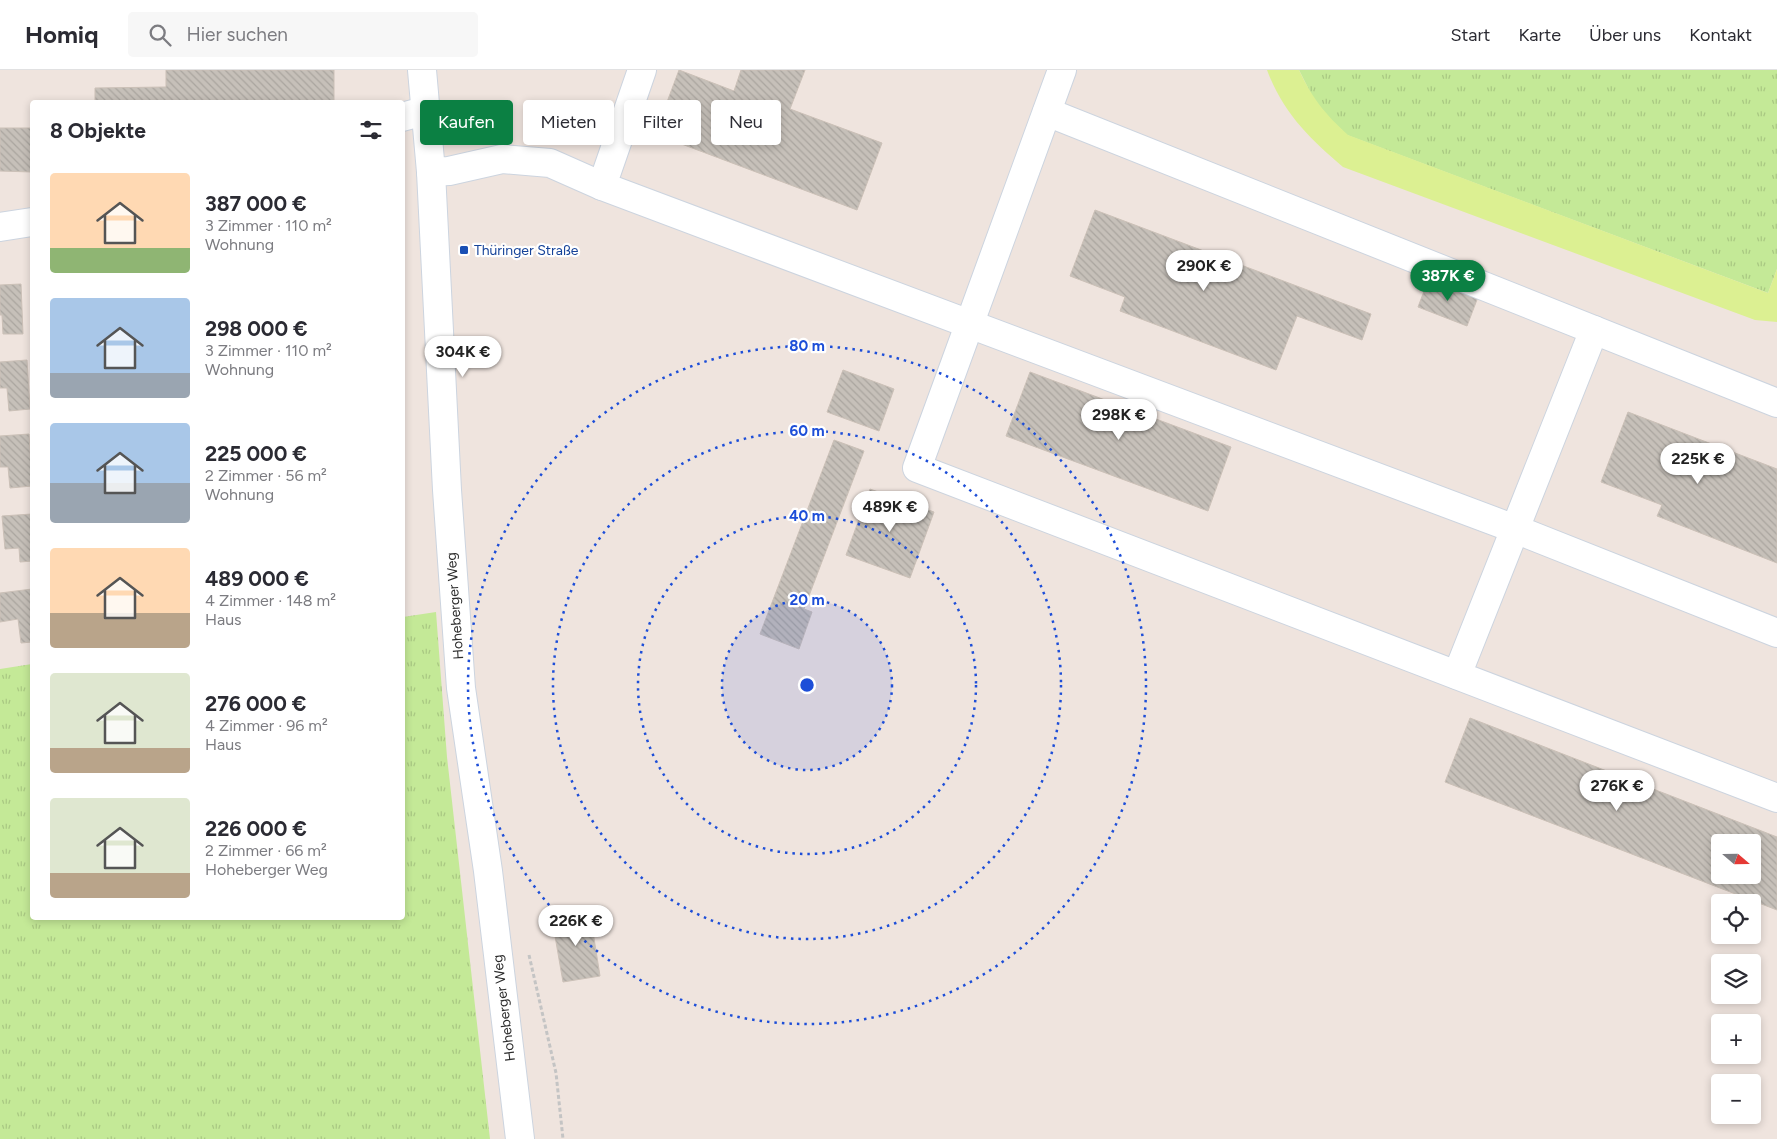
<!DOCTYPE html>
<html lang="de">
<head>
<meta charset="utf-8">
<style>
	:root { --surface:#fff; --page:#f7f7f7; --text:#2b2b33; --muted:#7c7c81; --line:#e1e1e2; --accent:#0b8043 }
	body { margin:0; font-family:Figtree,sans-serif; background:var(--page); color:var(--text); height:100vh; display:flex; flex-direction:column; font-size:19px; white-space:nowrap }
	* { box-sizing:border-box; margin:0 }
	p { font-size:16px; color:var(--muted) }
	.icon { flex:none; width:28px; height:28px; fill:none; stroke:currentColor; stroke-width:2; stroke-linecap:round; stroke-linejoin:round }
	.map { position:relative; flex:1; overflow:hidden }
	.panel { position:absolute; left:30px; top:30px; width:375px; height:820px; display:flex; flex-direction:column; background:var(--surface); border-radius:5px; box-shadow:0 2px 8px #0003 }
	.panel>* { flex:none }
	.top-card { position:absolute; left:420px; top:30px; width:475px; height:45px; display:flex; gap:10px }
	.needle { width:32px; rotate:110deg }
	.tools { position:absolute; left:1711px; top:764px; display:grid; gap:10px }
	.tools a { display:grid; place-items:center; width:50px; height:50px; border-radius:5px; background:var(--surface); box-shadow:0 2px 8px #0003; font-size:25px }
	.price { position:absolute; translate:-50% -42px; padding:0 11px; border-radius:18px; background:#fff; color:#222; font-size:16px; line-height:32px; filter:drop-shadow(0 1px 2px #0008) }
	.price::after { content:''; position:absolute; left:50%; top:30px; width:15px; height:11px; margin-left:-8px; background:inherit; clip-path:polygon(0 0,100% 0,50% 100%) }
	.price.on { background:var(--accent); color:#fff }
	ul { padding:0; list-style:none }
	li { display:flex; align-items:center; gap:15px; height:125px; padding:0 20px }
	li span { display:grid; place-items:center; flex:none; width:140px; height:100px; border-radius:5px; color:#555 }
	li>.icon { margin-inline-start:auto }
	span .icon { width:60px; height:60px; fill:#fffc; stroke-width:1 }
	li b { font-size:21px }
	h2 { display:flex; justify-content:space-between; align-items:center; height:60px; padding:0 20px; font-size:21px }
	.tag { padding:0 18px; border-radius:5px; background:var(--surface); box-shadow:0 2px 8px #0003; font-size:18px; line-height:45px }
	.tag.on { background:var(--accent); color:#fff }
	header { display:flex; align-items:center; gap:30px; box-sizing:border-box; height:70px; padding:0 25px; background:var(--surface); border-bottom:1px solid var(--line) }
	header strong { font-size:24px }
	nav { display:flex; gap:28px; margin-inline-start:auto; font-size:18px }
	.search { width:350px; height:45px; background:var(--page); display:flex; align-items:center; gap:12px; box-sizing:border-box; padding:0 18px; border-radius:5px; color:var(--muted); font-size:19px }
	.map>svg:first-child { display:block }
	.grass { fill:url(#grass-tufts) }
	.pitch { fill:#dcf092 }
	.building { fill:url(#building-back-hatch); stroke:#cbc0b7; fill-rule:evenodd }
	.lines { fill:none; stroke-linecap:round; stroke-linejoin:round }
	.minor-casing { stroke:#ccd4df; stroke-width:30 }
	.path { stroke:#c4c4c4; stroke-width:3; stroke-dasharray:4 2.5; stroke-linecap:butt }
	.minor { stroke:#fff; stroke-width:28 }
	.ring { fill:none; stroke:#1d4ed8; stroke-width:2.5; stroke-dasharray:2.5 5 }
	.transit-dot { fill:#1a4fb4; stroke:#fff; stroke-width:2 }
	.labels { text-anchor:middle; dominant-baseline:central; stroke-width:4.5; stroke-linejoin:round; paint-order:stroke }
	.transit-label { font-size:14px; fill:#164399; stroke:#fff; text-anchor:start }
	.street-label { font-size:14px; fill:#2c2c2c; stroke:#fff }
	.centre { fill:#1d4ed8; stroke:#fff; stroke-width:2.5 }
	.ring-label { font-size:15px; text-anchor:middle; font-weight:bold; fill:#1d4ed8; stroke:#fff; stroke-width:4.5; stroke-linejoin:round; paint-order:stroke }
</style>
</head>
<body>
<header>
<strong>Homiq</strong>
<div class="search"><svg class="icon" aria-label="search" viewBox="0 0 24 24"><circle cx="10" cy="10" r="6"/><path d="M15 15l6 6"/></svg>Hier suchen</div>
<nav><a>Start</a><a>Karte</a><a>Über uns</a><a>Kontakt</a></nav>
</header>
<div class="map">
<svg width="1777" height="1069" viewBox="0 0 1777 1069">
	<defs>
		<pattern id="grass-tufts" width="24" height="20" patternUnits="userSpaceOnUse" patternTransform="scale(1.25)"><rect width="24" height="20" fill="#c4e997"/><path d="M3 7l-1-3M5 7V3M7 7l1-3M15 17l-1-3M17 17v-4M19 17l1-3" fill="none" stroke="#a9c882"/></pattern>
		<pattern id="building-back-hatch" width="6" height="6" patternUnits="userSpaceOnUse" patternTransform="scale(1.25)"><rect width="6" height="6" fill="#c6c0b9"/><path d="M-1 5l2 2M0 0l6 6M5-1l2 2" fill="none" stroke="#aaa59f"/></pattern>
	</defs>
	<rect width="100%" height="100%" fill="#efe4de"/>
	<!-- grass -->
	<g class="grass">
		<path d="M 1299,0 L 1777,0 L 1777,199 L 1768,223 L 1347,65 L 1330,49 L 1313,28 Z"/>
		<path d="M 436,542 L 447,687 L 490,1069 L 0,1069 L 0,599 L 32,594 L 32,848 L 402,848 L 403,547 Z"/>
	</g>
	<!-- pitch -->
	<path class="pitch" d="M 1267,0 L 1299,0 C 1312,28 1325,44 1348,65 L 1768,223 L 1777,199 L 1777,252 L 1755,250 L 1343,97 C 1310,69 1283,43 1267,0 Z"/>
	<!-- building -->
	<g class="building">
		<path d="M 166,0 L 334,0 L 334,32 L 95,32 L 95,18 L 166,17 Z"/>
		<path d="M 679,0 L 734,21 L 741,0 L 805,0 L 790,39 L 882,73 L 857,140 L 655,64 Z"/>
		<path d="M 0,58 L 32,58 L 32,102 L 0,101 Z"/>
		<path d="M 1095,140 L 1371,244 L 1362,270 L 1297,246 L 1276,300 L 1120,241 L 1125,227 L 1070,206 Z"/>
		<path d="M 1429,208 L 1478,227 L 1467,256 L 1418,237 Z"/>
		<path d="M 21,214 L 23,264 L 3,264 L 2,245 L 0,245 L 0,215 Z"/>
		<path d="M 27,290 L 30,339 L 9,341 L 7,318 L 0,318 L 0,292 Z"/>
		<path d="M 843,300 L 894,319 L 879,361 L 827,342 Z"/>
		<path d="M 1030,302 L 1231,377 L 1208,441 L 1006,366 Z"/>
		<path d="M 1628,342 L 1777,399 L 1777,493 L 1657,446 L 1662,435 L 1601,412 Z"/>
		<path d="M 29,364 L 32,416 L 10,418 L 8,397 L 0,397 L 0,366 Z"/>
		<path d="M 834,370 L 864,381 L 804,539 L 812,542 L 799,579 L 760,564 Z"/>
		<path d="M 870,419 L 934,442 L 910,508 L 846,485 Z"/>
		<path d="M 32,444 L 32,491 L 20,492 L 19,478 L 5,479 L 2,446 Z"/>
		<path d="M 32,519 L 32,572 L 21,573 L 18,549 L 0,552 L 0,523 Z"/>
		<path d="M 1470,648 L 1777,767 L 1777,840 L 1445,712 ZM 1720,772 L 1752,772 L 1752,805 L 1720,805 Z"/>
		<path d="M 590,843 L 600,906 L 563,912 L 552,849 Z"/>
	</g>
	<g class="lines">
		<!-- minor casing -->
		<g class="minor-casing">
			<g id="minor">
				<path d="M 422,0 L 431,102 L 447,420 L 461,618 L 488,801 L 520,1069"/>
				<path d="M 642,0 L 602,116 L 1515,459 L 1777,563"/>
				<path d="M 1062,0 L 917,398 L 1777,728"/>
				<path d="M 1047,42 L 1777,333"/>
				<path d="M 402,47 L 424,41"/>
				<path d="M 431,102 L 449,101 L 502,89 L 550,93 L 602,116"/>
				<path d="M 0,157 L 32,152"/>
				<path d="M 1457,605 L 1594,260"/>
			</g>
		</g>
		<!-- path -->
		<path class="path" d="M 529,885 L 556,1003 L 563,1069"/>
		<!-- minor -->
		<use href="#minor" class="minor"/>
	</g>
	<!-- distance rings -->
	<circle cx="807" cy="615" r="85" fill="#1d4ed8" fill-opacity=".12"/>
	<g class="ring">
		<circle cx="807" cy="615" r="85"/>
		<circle cx="807" cy="615" r="169"/>
		<circle cx="807" cy="615" r="254"/>
		<circle cx="807" cy="615" r="339"/>
	</g>
	<!-- markers -->
	<rect class="transit-dot" x="459" y="175" width="10" height="10" rx="2.5"/>
	<g class="labels">
		<!-- transit labels -->
		<g class="transit-label">
			<text x="474" y="180">Thüringer Straße</text>
		</g>
		<!-- street labels -->
		<g class="street-label">
			<text transform="translate(455 536) rotate(-94)">Hoheberger Weg</text>
			<text transform="translate(504 938) rotate(-97)">Hoheberger Weg</text>
		</g>
	</g>
	<circle cx="807" cy="615" r="8" class="centre"/>
	<g class="ring-label">
		<text x="807" y="281">80 m</text>
		<text x="807" y="366">60 m</text>
		<text x="807" y="451">40 m</text>
		<text x="807" y="535">20 m</text>
	</g>
</svg>
<div class="tools">
<a><svg class="needle" viewBox="-14 -14 28 28"><path d="M0-13l5 13h-10z" fill="#e53935"/><path d="M0 13l5-13h-10z" fill="#7c7c81"/></svg></a>
<a><svg class="icon" aria-label="locate" viewBox="0 0 24 24"><circle cx="12" cy="12" r="6"/><path d="M12 2v4M12 18v4M2 12h4M18 12h4"/></svg></a>
<a><svg class="icon" aria-label="layers" viewBox="0 0 24 24"><path d="M12 4l9 5-9 5-9-5zM3 14l9 5 9-5"/></svg></a>
<a>+</a>
<a>−</a>
</div>
<b class="price" style="left:1204px;top:222px">290K €</b>
<b class="price on" style="left:1448px;top:232px">387K €</b>
<b class="price" style="left:463px;top:308px">304K €</b>
<b class="price" style="left:1119px;top:371px">298K €</b>
<b class="price" style="left:1698px;top:415px">225K €</b>
<b class="price" style="left:890px;top:463px">489K €</b>
<b class="price" style="left:1617px;top:742px">276K €</b>
<b class="price" style="left:576px;top:877px">226K €</b>
<div class="top-card">
<a class="tag on">Kaufen</a>
<a class="tag">Mieten</a>
<a class="tag">Filter</a>
<a class="tag">Neu</a>
</div>
<section class="panel">
<h2>8 Objekte<svg class="icon" aria-label="filters" viewBox="0 0 24 24"><path d="M4 7h16M4 17h16"/><circle cx="9" cy="7" r="2"/><circle cx="15" cy="17" r="2"/></svg></h2>
<ul>
<li><span style="background:linear-gradient(#ffd9b3 75%,#8fb573 0)"><svg class="icon" aria-label="home" viewBox="0 0 24 24"><path d="M3 11l9-7 9 7M6 9v11h12V9"/></svg></span><div><b>387 000 €</b><p>3 Zimmer · 110 m²</p><p>Wohnung</p></div></li>
<li><span style="background:linear-gradient(#a9c7e8 75%,#9aa5b1 0)"><svg class="icon" aria-label="home" viewBox="0 0 24 24"><path d="M3 11l9-7 9 7M6 9v11h12V9"/></svg></span><div><b>298 000 €</b><p>3 Zimmer · 110 m²</p><p>Wohnung</p></div></li>
<li><span style="background:linear-gradient(#a9c7e8 60%,#9aa5b1 0)"><svg class="icon" aria-label="home" viewBox="0 0 24 24"><path d="M3 11l9-7 9 7M6 9v11h12V9"/></svg></span><div><b>225 000 €</b><p>2 Zimmer · 56 m²</p><p>Wohnung</p></div></li>
<li><span style="background:linear-gradient(#ffd9b3 65%,#b9a48a 0)"><svg class="icon" aria-label="home" viewBox="0 0 24 24"><path d="M3 11l9-7 9 7M6 9v11h12V9"/></svg></span><div><b>489 000 €</b><p>4 Zimmer · 148 m²</p><p>Haus</p></div></li>
<li><span style="background:linear-gradient(#dfe7d0 75%,#b9a48a 0)"><svg class="icon" aria-label="home" viewBox="0 0 24 24"><path d="M3 11l9-7 9 7M6 9v11h12V9"/></svg></span><div><b>276 000 €</b><p>4 Zimmer · 96 m²</p><p>Haus</p></div></li>
<li><span style="background:linear-gradient(#dfe7d0 75%,#b9a48a 0)"><svg class="icon" aria-label="home" viewBox="0 0 24 24"><path d="M3 11l9-7 9 7M6 9v11h12V9"/></svg></span><div><b>226 000 €</b><p>2 Zimmer · 66 m²</p><p>Hoheberger Weg</p></div></li>
</ul>
</section>
</div>
</body>
</html>
